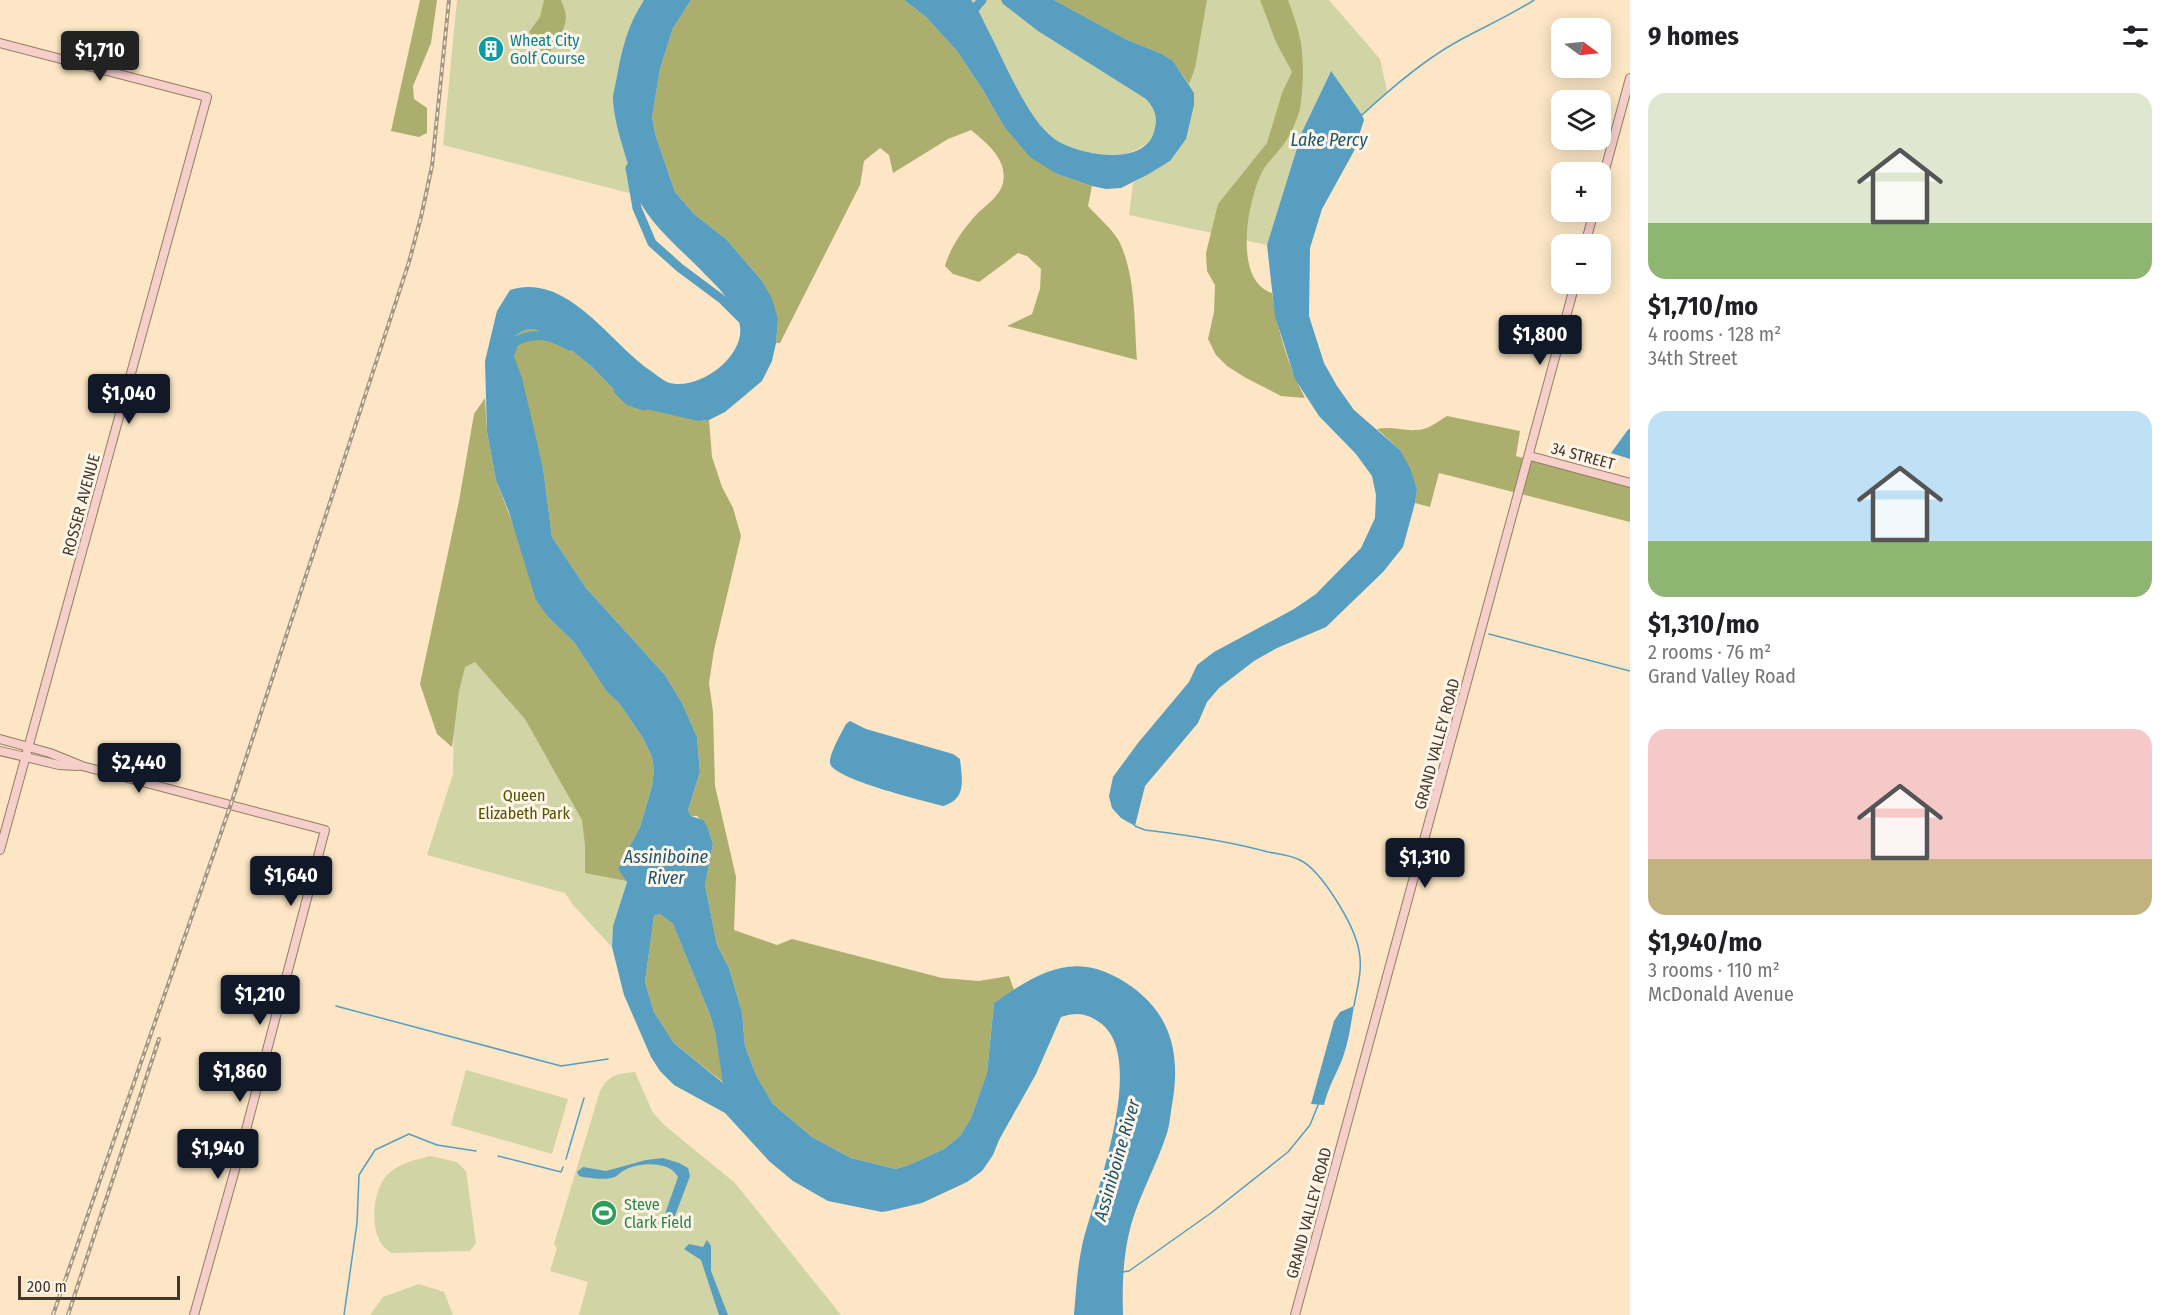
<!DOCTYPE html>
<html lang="en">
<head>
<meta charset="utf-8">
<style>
	:root { --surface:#fff; --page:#f2f2f2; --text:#202124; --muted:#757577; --accent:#111827 }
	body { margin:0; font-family:"Fira Sans Condensed",sans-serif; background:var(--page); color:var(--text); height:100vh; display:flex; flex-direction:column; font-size:22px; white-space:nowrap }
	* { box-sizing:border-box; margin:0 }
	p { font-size:20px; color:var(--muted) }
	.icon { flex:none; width:33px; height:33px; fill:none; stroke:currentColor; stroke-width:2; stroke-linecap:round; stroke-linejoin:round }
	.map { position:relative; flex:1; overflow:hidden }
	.sheet { display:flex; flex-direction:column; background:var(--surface); width:540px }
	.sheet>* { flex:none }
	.needle { width:39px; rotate:105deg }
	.buttons { position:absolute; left:1551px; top:18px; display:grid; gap:12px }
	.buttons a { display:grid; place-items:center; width:60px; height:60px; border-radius:12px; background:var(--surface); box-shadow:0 3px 15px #0003; font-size:30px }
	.scale { position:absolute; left:18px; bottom:15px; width:162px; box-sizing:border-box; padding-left:6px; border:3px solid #42392c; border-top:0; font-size:16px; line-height:21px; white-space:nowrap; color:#42392c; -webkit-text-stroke:4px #fef5e8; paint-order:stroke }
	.price { position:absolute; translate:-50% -51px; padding:0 14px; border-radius:6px; background:var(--accent); color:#fff; font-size:20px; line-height:39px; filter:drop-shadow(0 2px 3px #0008) }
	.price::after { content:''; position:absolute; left:50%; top:36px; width:18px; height:14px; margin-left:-9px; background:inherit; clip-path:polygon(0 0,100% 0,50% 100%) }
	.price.active { background:#222; color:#fff }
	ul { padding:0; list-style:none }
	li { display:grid; align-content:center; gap:12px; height:318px; padding:0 18px }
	li span { display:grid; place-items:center; height:186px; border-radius:18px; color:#555 }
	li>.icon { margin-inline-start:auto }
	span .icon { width:108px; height:108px; fill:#fffc; stroke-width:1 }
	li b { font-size:26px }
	h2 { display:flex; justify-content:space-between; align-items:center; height:72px; padding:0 18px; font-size:26px }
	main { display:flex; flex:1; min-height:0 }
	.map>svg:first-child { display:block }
	.green { fill:#d1d4a5 }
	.forest { fill:#abae6c }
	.water { fill:#579ec1; fill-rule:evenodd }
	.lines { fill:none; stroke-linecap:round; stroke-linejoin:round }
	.stream { stroke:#579ec1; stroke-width:1.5 }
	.river { stroke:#579ec1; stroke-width:9 }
	.secondary-casing { stroke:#927e60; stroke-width:10 }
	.secondary { stroke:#f6cfca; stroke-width:8 }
	.rail-casing { stroke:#a5967e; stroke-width:4 }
	.rail { stroke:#fef5e8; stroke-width:1.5; stroke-dasharray:4.5; stroke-linecap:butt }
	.labels { text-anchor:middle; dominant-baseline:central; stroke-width:6; stroke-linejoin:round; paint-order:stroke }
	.culture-label { font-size:16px; fill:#0d838f; stroke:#fef5e8; text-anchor:start }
	.street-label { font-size:16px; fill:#42392c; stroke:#fef5e8 }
	.park-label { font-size:16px; fill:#535400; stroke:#fef5e8 }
	.leisure-label { font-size:16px; fill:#27864d; stroke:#fef5e8; text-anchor:start }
	.water-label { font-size:18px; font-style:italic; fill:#1c546d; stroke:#fef5e8 }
</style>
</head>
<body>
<main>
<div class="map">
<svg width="1630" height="1315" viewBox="0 0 1630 1315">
	<rect width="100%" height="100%" fill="#fce6c5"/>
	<!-- green -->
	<g class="green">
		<path d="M 457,0 L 644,0 L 637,10 L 618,130 L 637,195 L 443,145 Z"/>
		<path d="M 971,0 L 1001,0 L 1003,4 L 1038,31 L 1146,99 C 1173,129 1145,153 1113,156 C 1096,157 1071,149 1056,140 C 1028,122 1003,58 987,28 C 982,18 978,8 971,0 Z"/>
		<path d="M 1054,0 L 1329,0 L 1380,59 L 1387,91 L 1362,115 L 1330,72 L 1302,132 L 1267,245 L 1129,215 L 1133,183 L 1170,161 L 1194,93 Z"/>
		<path d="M 496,610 L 627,881 L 613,926 L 612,947 L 573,905 L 565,893 L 427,855 L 453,774 L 455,613 Z"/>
		<path d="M 466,1070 L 568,1099 L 552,1154 L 451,1125 Z"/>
		<path d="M 635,1072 L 652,1111 L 663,1124 L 735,1183 L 841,1315 L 579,1315 L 588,1282 L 550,1271 L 557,1248 L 554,1244 L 600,1091 C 610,1074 616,1074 635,1072 Z"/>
		<path d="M 430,1156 L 457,1162 L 466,1171 L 476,1243 L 470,1251 L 391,1253 C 388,1250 383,1247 381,1243 C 370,1226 373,1190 387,1175 C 399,1163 415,1160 430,1156 Z"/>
		<path d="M 419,1284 L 444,1292 L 453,1315 L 370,1315 L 383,1297 Z"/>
	</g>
	<!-- forest -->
	<g class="forest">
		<path d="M 420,0 L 437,0 L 431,43 L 413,86 L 414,99 L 427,108 L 427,133 L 419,137 L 391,131 Z"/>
		<path d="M 544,0 L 561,0 C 568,17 567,19 561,37 L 554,37 L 549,59 L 542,64 L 538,64 L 533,67 L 526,56 L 537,48 L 538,40 L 529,32 L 540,17 Z"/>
		<path d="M 691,0 L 904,0 L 926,17 L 957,51 L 983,90 L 1003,125 L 1057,174 L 1092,186 L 1088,206 C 1098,217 1112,229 1119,241 C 1136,276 1134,322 1137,360 L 1007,326 L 1032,314 L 1040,289 L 1041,269 L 1027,256 L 1018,253 L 979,282 L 953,274 L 945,266 C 950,248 963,229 976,215 C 985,206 1000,196 1003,183 C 1008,160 987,143 971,130 L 948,139 L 893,173 L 889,155 L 880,148 L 864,161 L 860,185 L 780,343 L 776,343 L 778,319 L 762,281 L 727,240 L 694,214 L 675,192 L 656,137 L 652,116 L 660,69 L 673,28 Z"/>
		<path d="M 1054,0 L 1207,0 L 1195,68 L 1189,84 L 1173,61 L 1162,54 L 1127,40 Z"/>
		<path d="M 1260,0 L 1288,0 C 1293,14 1299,30 1301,44 C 1304,62 1303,92 1300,109 C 1296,123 1289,139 1279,150 C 1274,157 1266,164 1262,172 C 1248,200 1232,280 1272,293 C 1277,329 1288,366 1305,398 L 1281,396 L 1246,378 L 1227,366 L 1216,355 L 1208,339 L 1214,312 L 1215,285 L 1207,271 L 1206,253 L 1218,204 L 1267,143 L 1282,93 L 1292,72 L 1276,42 Z"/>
		<path d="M 534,329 L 554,336 L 592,367 L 621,395 L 698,421 L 709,420 L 712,457 L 722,487 L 733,508 L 741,536 L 714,650 L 709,683 L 713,712 L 715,786 L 736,877 L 734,930 L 777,945 L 792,939 L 942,978 L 979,981 L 1009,976 L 1014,990 L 994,1003 L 987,1073 L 971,1118 L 960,1136 L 944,1149 L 909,1165 L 896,1169 L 851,1158 L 812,1137 L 773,1104 L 756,1075 L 745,1046 L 742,1012 L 729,968 L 717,945 L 705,885 L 713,844 L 708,828 L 697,816 L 691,816 L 688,810 L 700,772 L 697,737 L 682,703 L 665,675 L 586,588 L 552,537 L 543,468 L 513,354 L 515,336 L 524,330 Z"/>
		<path d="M 485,398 L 487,432 L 496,480 L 549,618 L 574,642 L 607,692 L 619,703 L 643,738 L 652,757 L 654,770 L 652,786 L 640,827 L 618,869 L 627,881 L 585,873 L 585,845 L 582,820 L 525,719 L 475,662 L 465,667 L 459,691 L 452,747 L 437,734 L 420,684 L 459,501 L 474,414 Z"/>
		<path d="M 1447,416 L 1520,431 L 1516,456 L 1630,486 L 1630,522 L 1439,473 L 1430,507 L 1415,503 L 1417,490 L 1400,450 L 1377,429 C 1391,426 1403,431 1416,430 C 1428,430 1437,422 1447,416 Z"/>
		<path d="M 660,914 L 673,924 L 710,1015 L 715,1032 L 724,1083 L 674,1043 L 654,1012 L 645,982 L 654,916 Z"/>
	</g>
	<!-- water -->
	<g class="water">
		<path d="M 644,0 L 691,0 L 673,28 L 660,69 L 652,117 L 656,137 L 675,192 L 694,214 L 727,240 L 762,281 L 772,299 L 778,319 L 776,343 L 772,361 L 762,381 L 725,412 L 709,420 L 698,421 L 642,408 L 621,396 L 592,367 L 554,336 L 534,329 L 524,330 L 515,336 L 513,354 L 522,378 L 543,468 L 552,537 L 586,588 L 665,675 L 682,703 L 697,737 L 700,772 L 688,810 L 691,816 L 703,820 L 708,828 L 713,844 L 705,885 L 717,945 L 729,968 L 742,1012 L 745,1046 L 756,1075 L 773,1104 L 812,1137 L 851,1158 L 896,1169 L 909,1165 L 944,1149 L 960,1136 L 971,1118 L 987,1073 L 994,1003 C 1035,975 1070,951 1118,978 C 1169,1007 1182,1049 1172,1105 C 1170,1115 1170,1126 1166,1136 C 1156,1166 1140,1194 1131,1225 C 1123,1255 1122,1284 1123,1315 L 1074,1315 C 1076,1292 1077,1269 1082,1246 C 1093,1199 1150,1056 1099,1022 C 1086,1013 1076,1012 1061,1017 L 1036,1074 L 999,1140 L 993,1155 L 982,1171 L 967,1182 L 922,1203 L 888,1211 L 882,1212 L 828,1201 L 793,1181 L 769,1161 L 725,1113 L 674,1085 L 660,1071 L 651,1057 L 624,995 L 612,947 L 613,926 L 627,882 L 618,869 L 640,827 L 652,786 L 654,770 L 652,757 L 643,738 L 619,703 L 607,692 L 574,642 L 549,618 L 536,600 L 509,512 L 496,480 L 487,432 L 485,361 L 497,311 L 510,290 C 566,272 608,340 648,369 C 654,373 661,379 667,382 C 696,393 745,358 740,326 C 737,303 714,284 699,268 C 677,246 650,224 637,196 C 632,185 630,172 627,161 C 621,141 614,120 613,99 C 613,92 616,84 617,76 C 622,49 628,24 644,0 ZM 660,914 L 673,924 L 710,1015 L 715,1032 L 723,1083 L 674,1043 L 654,1012 L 645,982 L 654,916 Z"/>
		<path d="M 904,0 L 971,0 C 978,8 982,18 987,28 C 1003,58 1028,122 1056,140 C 1081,156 1148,168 1155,128 C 1158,116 1154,108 1146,99 L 1038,31 L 1003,4 L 1001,0 L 1054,0 L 1127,40 L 1162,54 L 1173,61 L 1194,93 L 1194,105 L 1186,139 L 1170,161 L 1147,175 L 1121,188 L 1106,189 L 1092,186 L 1057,174 L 1030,157 L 1003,125 L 983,90 L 957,51 L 926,17 Z"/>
		<path d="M 1331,71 L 1362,115 L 1364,120 L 1354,151 L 1322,209 L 1310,248 L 1309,316 L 1324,363 L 1337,386 L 1354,410 L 1400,450 L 1410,468 L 1417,490 L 1415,503 L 1403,547 L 1383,572 L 1326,627 L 1277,648 L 1254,661 L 1219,688 L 1207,702 L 1198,723 L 1145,786 L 1135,826 L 1121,818 L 1112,808 L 1109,796 L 1113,777 L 1138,743 L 1189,682 L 1197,665 L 1214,652 L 1294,609 L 1316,594 L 1361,548 L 1375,518 L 1376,495 L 1372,476 L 1356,454 L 1319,416 L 1295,379 L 1275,316 L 1267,245 L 1302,132 Z"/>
		<path d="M 1630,428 L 1630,459 L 1611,453 L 1627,431 Z"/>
		<path d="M 850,721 L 866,729 L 953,754 L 960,759 C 962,780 967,799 943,806 C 925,801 832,779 830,763 C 829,754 842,732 846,724 Z"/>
		<path d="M 1354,1006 C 1351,1023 1349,1040 1343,1057 C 1337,1073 1328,1087 1324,1105 L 1311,1104 L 1334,1021 L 1340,1012 Z"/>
		<path d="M 663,1158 L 679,1163 L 688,1168 L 690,1176 L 670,1229 L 667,1229 L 665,1217 L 666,1211 L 678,1177 C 670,1160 637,1162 623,1171 C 618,1174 617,1177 611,1178 C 603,1180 592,1178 583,1177 L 579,1176 L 577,1172 L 583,1167 L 606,1171 L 646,1160 Z"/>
		<path d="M 707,1240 L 711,1246 L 711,1271 L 728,1315 L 719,1315 L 701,1260 L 684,1249 L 689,1244 L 703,1247 Z"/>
	</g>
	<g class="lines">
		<!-- stream -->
		<g class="stream">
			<path d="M 1362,115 C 1390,89 1420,63 1453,44 C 1479,29 1508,17 1534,0"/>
			<path d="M 1489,634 L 1630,671"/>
			<path d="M 1135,826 L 1145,830 C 1187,835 1228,841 1268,852 C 1278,854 1290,855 1300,860 C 1322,871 1355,926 1359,951 C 1363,969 1357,988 1354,1006"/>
			<path d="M 336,1006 L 561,1066 L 608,1059"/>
			<path d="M 498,1156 L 561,1172 L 563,1167"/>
			<path d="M 566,1159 L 584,1098"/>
			<path d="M 1122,1272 L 1129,1271 L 1211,1213 L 1288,1152 L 1310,1125 L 1318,1105"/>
			<path d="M 344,1315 L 357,1223 L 359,1175 L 375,1150 L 409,1134 L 437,1145 L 476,1151"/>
		</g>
		<!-- river -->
		<g class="river">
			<path d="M 967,10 L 976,7 L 982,0"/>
			<path d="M 630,168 L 637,208 L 652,243 L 680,268 L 723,300 L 744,321"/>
			<path d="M 511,352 L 514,342 C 536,331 550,335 570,346"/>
			<path d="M 618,390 L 629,401 L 644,406"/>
		</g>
		<!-- secondary casing -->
		<g class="secondary-casing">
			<g id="secondary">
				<path d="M 0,43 L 207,97 L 0,850"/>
				<path d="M 1600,188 L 1630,78"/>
				<path d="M 1585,244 L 1594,212"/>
				<path d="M 1530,456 L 1630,483"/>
				<path d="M 0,739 L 50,753 L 82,766 L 325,830 L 242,1145 L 194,1315"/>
				<path d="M 0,751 L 59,765 L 77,766"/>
				<path d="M 1295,1315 L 1575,284"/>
			</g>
		</g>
		<!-- secondary -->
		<use href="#secondary" class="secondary"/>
		<!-- rail casing -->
		<g class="rail-casing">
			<g id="rail">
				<path d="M 53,1315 L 231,804 L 409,262 L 421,217 L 432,166 L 449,0"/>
				<path d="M 68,1315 L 159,1039"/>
			</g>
		</g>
		<!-- rail -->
		<use href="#rail" class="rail"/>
	</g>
	<!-- icons -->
	<defs>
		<g id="building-disc" transform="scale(1.35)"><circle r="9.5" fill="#0f9aa8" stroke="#fef5e8"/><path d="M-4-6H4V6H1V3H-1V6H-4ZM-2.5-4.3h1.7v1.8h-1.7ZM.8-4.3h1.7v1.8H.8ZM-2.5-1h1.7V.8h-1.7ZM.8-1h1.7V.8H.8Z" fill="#fff"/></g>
		<g id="stadium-disc" transform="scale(1.35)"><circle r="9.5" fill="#2e9e5b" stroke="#fef5e8"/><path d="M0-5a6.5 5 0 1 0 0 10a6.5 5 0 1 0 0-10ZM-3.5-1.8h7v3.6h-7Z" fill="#fff"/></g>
	</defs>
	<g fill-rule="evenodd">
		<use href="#building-disc" x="491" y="49"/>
		<use href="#stadium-disc" x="604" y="1213"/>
	</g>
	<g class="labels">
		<!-- culture labels -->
		<g class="culture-label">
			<text x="510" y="40">Wheat City<tspan x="510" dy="18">Golf Course</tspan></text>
		</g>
		<!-- street labels -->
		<g class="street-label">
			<text transform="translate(1583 456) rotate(15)">34 STREET</text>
			<text transform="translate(81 505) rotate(-75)">ROSSER AVENUE</text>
			<text transform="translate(1437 744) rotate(-75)">GRAND VALLEY ROAD</text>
			<text transform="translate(1309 1213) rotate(-75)">GRAND VALLEY ROAD</text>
		</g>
		<!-- park labels -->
		<g class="park-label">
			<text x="524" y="795">Queen<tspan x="524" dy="18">Elizabeth Park</tspan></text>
		</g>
		<!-- leisure labels -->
		<g class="leisure-label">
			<text x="624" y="1204">Steve<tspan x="624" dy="18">Clark Field</tspan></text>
		</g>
		<!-- water labels -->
		<g class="water-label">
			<text x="1329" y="140">Lake Percy</text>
			<text x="666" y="857">Assiniboine<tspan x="666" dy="21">River</tspan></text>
			<text transform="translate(1117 1160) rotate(-74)">Assiniboine River</text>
		</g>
	</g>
</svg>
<div class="buttons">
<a><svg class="needle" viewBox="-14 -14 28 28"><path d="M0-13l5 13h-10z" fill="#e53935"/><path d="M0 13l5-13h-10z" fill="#757577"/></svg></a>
<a><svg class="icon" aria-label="layers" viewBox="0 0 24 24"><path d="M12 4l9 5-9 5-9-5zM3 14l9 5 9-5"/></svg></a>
<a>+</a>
<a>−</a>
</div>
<div class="scale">200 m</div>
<b class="price active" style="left:100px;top:82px">$1,710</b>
<b class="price" style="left:1540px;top:366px">$1,800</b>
<b class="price" style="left:129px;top:425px">$1,040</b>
<b class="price" style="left:139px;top:794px">$2,440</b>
<b class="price" style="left:1425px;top:889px">$1,310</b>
<b class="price" style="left:291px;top:907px">$1,640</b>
<b class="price" style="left:260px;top:1026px">$1,210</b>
<b class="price" style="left:240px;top:1103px">$1,860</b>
<b class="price" style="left:218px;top:1180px">$1,940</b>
</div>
<section class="sheet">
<h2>9 homes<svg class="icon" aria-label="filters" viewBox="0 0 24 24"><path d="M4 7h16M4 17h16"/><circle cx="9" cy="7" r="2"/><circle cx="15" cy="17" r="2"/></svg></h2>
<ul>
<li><span style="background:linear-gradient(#dfe7d0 70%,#8fb573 0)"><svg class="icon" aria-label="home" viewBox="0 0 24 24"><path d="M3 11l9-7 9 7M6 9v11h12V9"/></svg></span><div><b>$1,710/mo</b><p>4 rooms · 128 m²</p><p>34th Street</p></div></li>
<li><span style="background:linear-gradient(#bfe0f5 70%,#8fb573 0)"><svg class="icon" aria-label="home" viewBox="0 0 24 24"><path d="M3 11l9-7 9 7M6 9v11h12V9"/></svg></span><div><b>$1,310/mo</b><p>2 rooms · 76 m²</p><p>Grand Valley Road</p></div></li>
<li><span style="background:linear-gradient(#f6c9c9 70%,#c2b280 0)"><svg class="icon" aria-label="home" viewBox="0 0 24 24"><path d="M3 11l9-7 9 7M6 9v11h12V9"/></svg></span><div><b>$1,940/mo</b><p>3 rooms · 110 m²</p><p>McDonald Avenue</p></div></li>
</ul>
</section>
</main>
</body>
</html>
